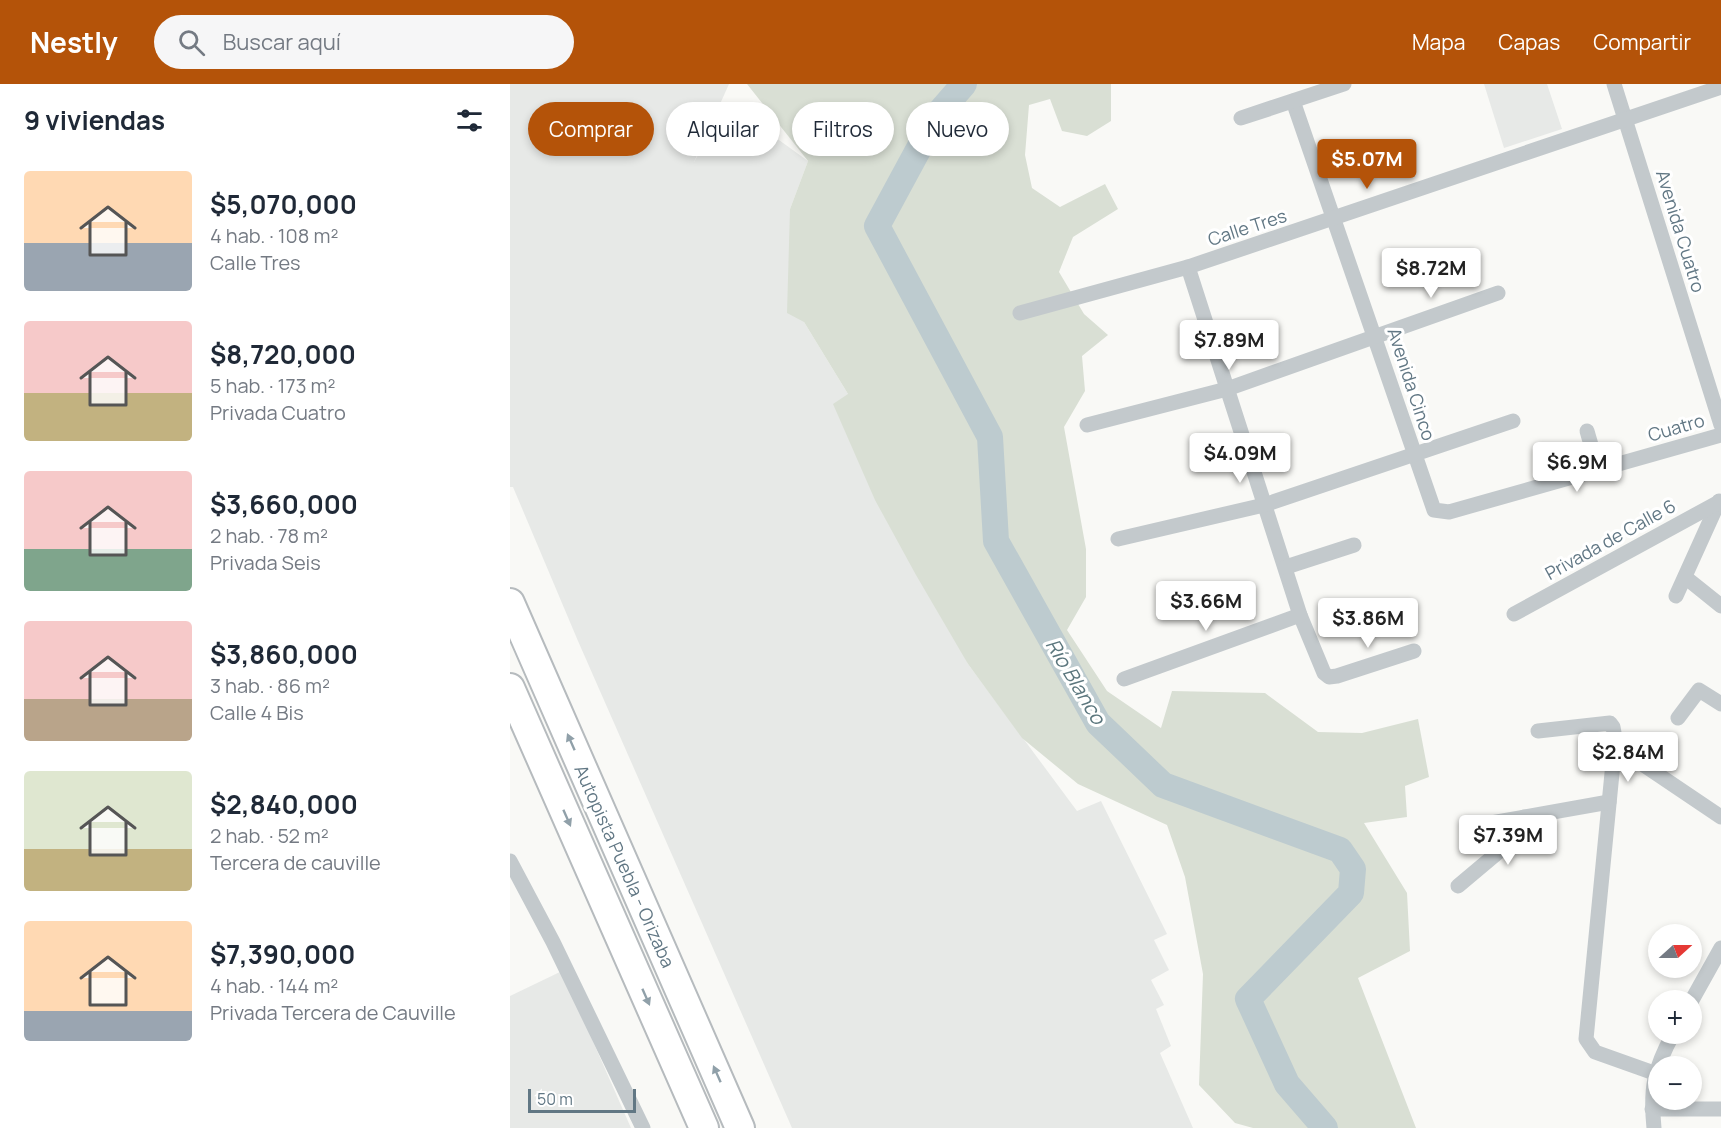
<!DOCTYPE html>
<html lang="es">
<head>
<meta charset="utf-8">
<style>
	:root { --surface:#fff; --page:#f6f6f7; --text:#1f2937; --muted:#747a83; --accent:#b45309 }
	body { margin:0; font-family:Manrope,sans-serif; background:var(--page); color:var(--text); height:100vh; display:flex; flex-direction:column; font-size:22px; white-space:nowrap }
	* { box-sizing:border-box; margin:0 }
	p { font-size:20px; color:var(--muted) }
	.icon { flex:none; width:33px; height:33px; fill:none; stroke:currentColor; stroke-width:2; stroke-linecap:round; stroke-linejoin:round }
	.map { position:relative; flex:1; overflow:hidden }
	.panel { display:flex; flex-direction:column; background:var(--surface); width:510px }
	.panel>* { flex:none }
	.banner { position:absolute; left:18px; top:18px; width:570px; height:54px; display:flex; gap:12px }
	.needle { width:39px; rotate:69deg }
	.fabs { position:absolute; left:1138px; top:840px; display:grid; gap:12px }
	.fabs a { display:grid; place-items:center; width:54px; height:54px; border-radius:50%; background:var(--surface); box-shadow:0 3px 9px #0003; font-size:30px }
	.scale { position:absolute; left:18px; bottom:15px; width:108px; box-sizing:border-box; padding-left:6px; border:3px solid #617784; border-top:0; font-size:16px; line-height:21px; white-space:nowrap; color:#617784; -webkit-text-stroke:4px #fff; paint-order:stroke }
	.price { position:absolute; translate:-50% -51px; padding:0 14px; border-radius:6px; background:#fff; color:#222; font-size:20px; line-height:39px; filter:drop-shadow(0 2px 3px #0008) }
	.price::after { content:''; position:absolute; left:50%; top:36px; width:18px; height:14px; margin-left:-9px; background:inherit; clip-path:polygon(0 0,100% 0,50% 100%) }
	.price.selected { background:var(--accent); color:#fff }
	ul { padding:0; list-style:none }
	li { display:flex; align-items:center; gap:18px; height:150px; padding:0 24px }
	li span { display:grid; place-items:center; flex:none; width:168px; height:120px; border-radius:6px; color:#555 }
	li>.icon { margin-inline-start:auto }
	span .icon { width:72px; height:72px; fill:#fffc; stroke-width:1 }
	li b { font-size:26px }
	h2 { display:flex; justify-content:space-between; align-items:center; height:72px; padding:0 24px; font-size:26px }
	.pill { padding:0 21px; border-radius:27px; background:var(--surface); box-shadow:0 3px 9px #0003; font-size:21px; line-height:54px }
	.pill.selected { background:var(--accent); color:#fff }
	header { display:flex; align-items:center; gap:36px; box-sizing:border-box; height:84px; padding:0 30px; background:var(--accent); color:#fff }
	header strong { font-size:28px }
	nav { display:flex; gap:33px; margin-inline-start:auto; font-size:21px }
	.search { width:420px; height:54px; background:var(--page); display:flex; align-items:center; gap:15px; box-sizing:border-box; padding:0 21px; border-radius:33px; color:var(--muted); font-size:22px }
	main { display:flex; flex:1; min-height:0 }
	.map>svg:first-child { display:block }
	.built { fill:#e7e9e7 }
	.green { fill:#d9dfd4 }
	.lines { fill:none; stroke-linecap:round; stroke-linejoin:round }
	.river { stroke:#bdcbcf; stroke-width:26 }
	.motorway-casing { stroke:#b6bbbe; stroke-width:32 }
	.minor { stroke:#c3c9cc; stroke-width:15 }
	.motorway { stroke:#fff; stroke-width:28 }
	.oneway { fill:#90a0a9 }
	.labels { text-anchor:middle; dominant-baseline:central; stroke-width:6; stroke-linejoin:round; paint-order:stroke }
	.street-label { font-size:18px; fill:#617784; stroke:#fff }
	.water-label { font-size:20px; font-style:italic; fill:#5c777e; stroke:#fff }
</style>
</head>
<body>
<header>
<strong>Nestly</strong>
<div class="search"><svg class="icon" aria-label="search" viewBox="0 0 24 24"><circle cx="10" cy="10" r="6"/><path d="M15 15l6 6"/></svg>Buscar aquí</div>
<nav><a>Mapa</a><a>Capas</a><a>Compartir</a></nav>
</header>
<main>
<section class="panel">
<h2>9 viviendas<svg class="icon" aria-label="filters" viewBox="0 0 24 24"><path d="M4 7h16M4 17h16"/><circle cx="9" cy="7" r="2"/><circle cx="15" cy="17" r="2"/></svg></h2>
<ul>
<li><span style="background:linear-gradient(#ffd9b3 60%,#9aa5b1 0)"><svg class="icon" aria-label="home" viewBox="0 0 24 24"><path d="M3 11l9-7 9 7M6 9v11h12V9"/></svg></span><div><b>$5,070,000</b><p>4 hab. · 108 m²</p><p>Calle Tres</p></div></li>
<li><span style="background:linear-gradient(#f6c9c9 60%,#c2b280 0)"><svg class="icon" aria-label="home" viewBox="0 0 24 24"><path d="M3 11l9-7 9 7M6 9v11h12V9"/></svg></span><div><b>$8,720,000</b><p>5 hab. · 173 m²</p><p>Privada Cuatro</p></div></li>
<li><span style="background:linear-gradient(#f6c9c9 65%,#7fa58c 0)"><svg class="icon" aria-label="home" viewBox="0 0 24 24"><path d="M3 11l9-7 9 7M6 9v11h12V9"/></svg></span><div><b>$3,660,000</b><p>2 hab. · 78 m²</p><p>Privada Seis</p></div></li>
<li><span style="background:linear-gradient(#f6c9c9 65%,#b9a48a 0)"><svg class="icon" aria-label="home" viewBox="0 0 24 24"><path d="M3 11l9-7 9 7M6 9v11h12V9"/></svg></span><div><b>$3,860,000</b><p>3 hab. · 86 m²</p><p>Calle 4 Bis</p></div></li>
<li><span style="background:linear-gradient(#dfe7d0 65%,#c2b280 0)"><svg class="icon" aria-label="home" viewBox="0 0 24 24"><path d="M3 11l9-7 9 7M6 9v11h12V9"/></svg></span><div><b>$2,840,000</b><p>2 hab. · 52 m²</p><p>Tercera de cauville</p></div></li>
<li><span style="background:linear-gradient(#ffd9b3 75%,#9aa5b1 0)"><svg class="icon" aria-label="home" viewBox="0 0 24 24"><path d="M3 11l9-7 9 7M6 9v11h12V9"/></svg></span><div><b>$7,390,000</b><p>4 hab. · 144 m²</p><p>Privada Tercera de Cauville</p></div></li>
</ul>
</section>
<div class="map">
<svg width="1211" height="1044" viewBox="0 0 1211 1044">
	<rect width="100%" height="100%" fill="#f9f9f6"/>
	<!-- built -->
	<g class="built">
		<path d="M 0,0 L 219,0 L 184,78 L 218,19 L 298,77 L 280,125 L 294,238 L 338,310 L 458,580 L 567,727 L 591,717 L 657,850 L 644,856 L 659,886 L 641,896 L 654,921 L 646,925 L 661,962 L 650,969 L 683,1044 L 282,1044 L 68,557 L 3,403 L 0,403 Z"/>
		<path d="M 974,0 L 1037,0 L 1052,45 L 994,64 Z"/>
		<path d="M 52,887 L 121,1044 L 0,1044 L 0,912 Z"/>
	</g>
	<!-- green -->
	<path class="green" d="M 237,0 L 601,0 L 601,37 L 577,52 L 552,47 L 540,15 L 519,21 L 515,71 L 522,104 L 550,123 L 595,100 L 608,125 L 563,153 L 549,188 L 574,230 L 598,251 L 572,272 L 575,307 L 554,343 L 576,465 L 576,513 L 557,546 L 597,607 L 651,644 L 662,607 L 755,609 L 808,648 L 852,649 L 908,635 L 919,693 L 895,702 L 897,733 L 854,739 L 897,809 L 900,867 L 848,894 L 906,1044 L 743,1044 L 725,1039 L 689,1001 L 693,890 L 675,793 L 657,741 L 568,700 L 512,654 L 458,580 L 406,491 L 365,416 L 323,320 L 338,310 L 294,238 L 277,229 L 280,125 L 298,77 Z"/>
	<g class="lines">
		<!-- river -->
		<path class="river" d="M 454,0 L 427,31 L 367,142 L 480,353 L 486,457 L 588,639 L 653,701 L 830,766 L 843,785 L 841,809 L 738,915 L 777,1000 L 815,1044"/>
		<!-- motorway casing -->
		<g class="motorway-casing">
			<g id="motorway">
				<path d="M 0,519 L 230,1044"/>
				<path d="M 0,604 L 194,1044"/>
			</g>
		</g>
		<!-- minor -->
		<g class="minor">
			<path d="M 1104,0 L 1211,341"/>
			<path d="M 783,17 L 924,426 L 939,428 L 1211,351"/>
			<path d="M 731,34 L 834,0"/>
			<path d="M 678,183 L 790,531 L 814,589 L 819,593 L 827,592 L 904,567"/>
			<path d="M 510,229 L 678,183 L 1211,3"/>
			<path d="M 577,341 L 717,305 L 988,209"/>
			<path d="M 1077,347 L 1088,385"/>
			<path d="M 608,455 L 754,421 L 1003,337"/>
			<path d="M 776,483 L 844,461"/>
			<path d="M 1175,493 L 1211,522"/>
			<path d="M 1166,512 L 1209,417"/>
			<path d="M 1004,530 L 1209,418"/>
			<path d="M 614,595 L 790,531"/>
			<path d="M 1168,634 L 1189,606 L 1211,620"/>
			<path d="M 1028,647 L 1100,639 L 1103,643 L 1108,671"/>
			<path d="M 1108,671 L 1103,679 L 1076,955 L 1085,968 L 1144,989"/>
			<path d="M 1108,671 L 1119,671 L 1211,733"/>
			<path d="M 964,742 L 1099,718"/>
			<path d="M 0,777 L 43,858 L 133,1044"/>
			<path d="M 948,802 L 998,760 L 1014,733"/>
			<path d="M 1182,916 L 1211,864"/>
			<path d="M 1142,1025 L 1211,1025"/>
			<path d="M 1144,1044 C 1140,1004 1144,985 1163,950"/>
		</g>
		<!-- motorway -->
		<use href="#motorway" class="motorway"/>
	</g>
	<!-- one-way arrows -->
	<defs><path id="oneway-solid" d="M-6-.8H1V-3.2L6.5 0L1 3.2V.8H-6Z" transform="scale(1.5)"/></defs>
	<g class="oneway">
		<use href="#oneway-solid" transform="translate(61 658) rotate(-114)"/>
		<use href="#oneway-solid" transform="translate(57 734) rotate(66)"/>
		<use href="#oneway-solid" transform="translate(136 913) rotate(66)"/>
		<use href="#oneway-solid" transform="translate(207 990) rotate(-114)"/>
	</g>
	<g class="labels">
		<!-- street labels -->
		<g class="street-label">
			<text transform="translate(737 143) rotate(-18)">Calle Tres</text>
			<text transform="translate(1171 147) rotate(73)">Avenida Cuatro</text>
			<text transform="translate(902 300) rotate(72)">Avenida Cinco</text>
			<text transform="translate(1166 343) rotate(-16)">Cuatro</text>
			<text transform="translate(1100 455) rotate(-29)">Privada de Calle 6</text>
			<text transform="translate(115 782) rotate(66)">Autopista Puebla - Orizaba</text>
		</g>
		<!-- water labels -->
		<g class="water-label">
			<text transform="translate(566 597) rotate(59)">Río Blanco</text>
		</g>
	</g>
</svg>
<div class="fabs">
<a><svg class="needle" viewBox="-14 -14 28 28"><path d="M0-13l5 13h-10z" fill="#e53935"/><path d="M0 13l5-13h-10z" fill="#747a83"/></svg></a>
<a>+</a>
<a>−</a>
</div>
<div class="scale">50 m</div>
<b class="price selected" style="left:857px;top:106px">$5.07M</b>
<b class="price" style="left:921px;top:215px">$8.72M</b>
<b class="price" style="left:719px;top:287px">$7.89M</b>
<b class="price" style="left:730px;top:400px">$4.09M</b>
<b class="price" style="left:1067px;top:409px">$6.9M</b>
<b class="price" style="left:696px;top:548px">$3.66M</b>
<b class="price" style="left:858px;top:565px">$3.86M</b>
<b class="price" style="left:1118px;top:699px">$2.84M</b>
<b class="price" style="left:998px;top:782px">$7.39M</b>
<div class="banner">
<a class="pill selected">Comprar</a>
<a class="pill">Alquilar</a>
<a class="pill">Filtros</a>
<a class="pill">Nuevo</a>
</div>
</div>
</main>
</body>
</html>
